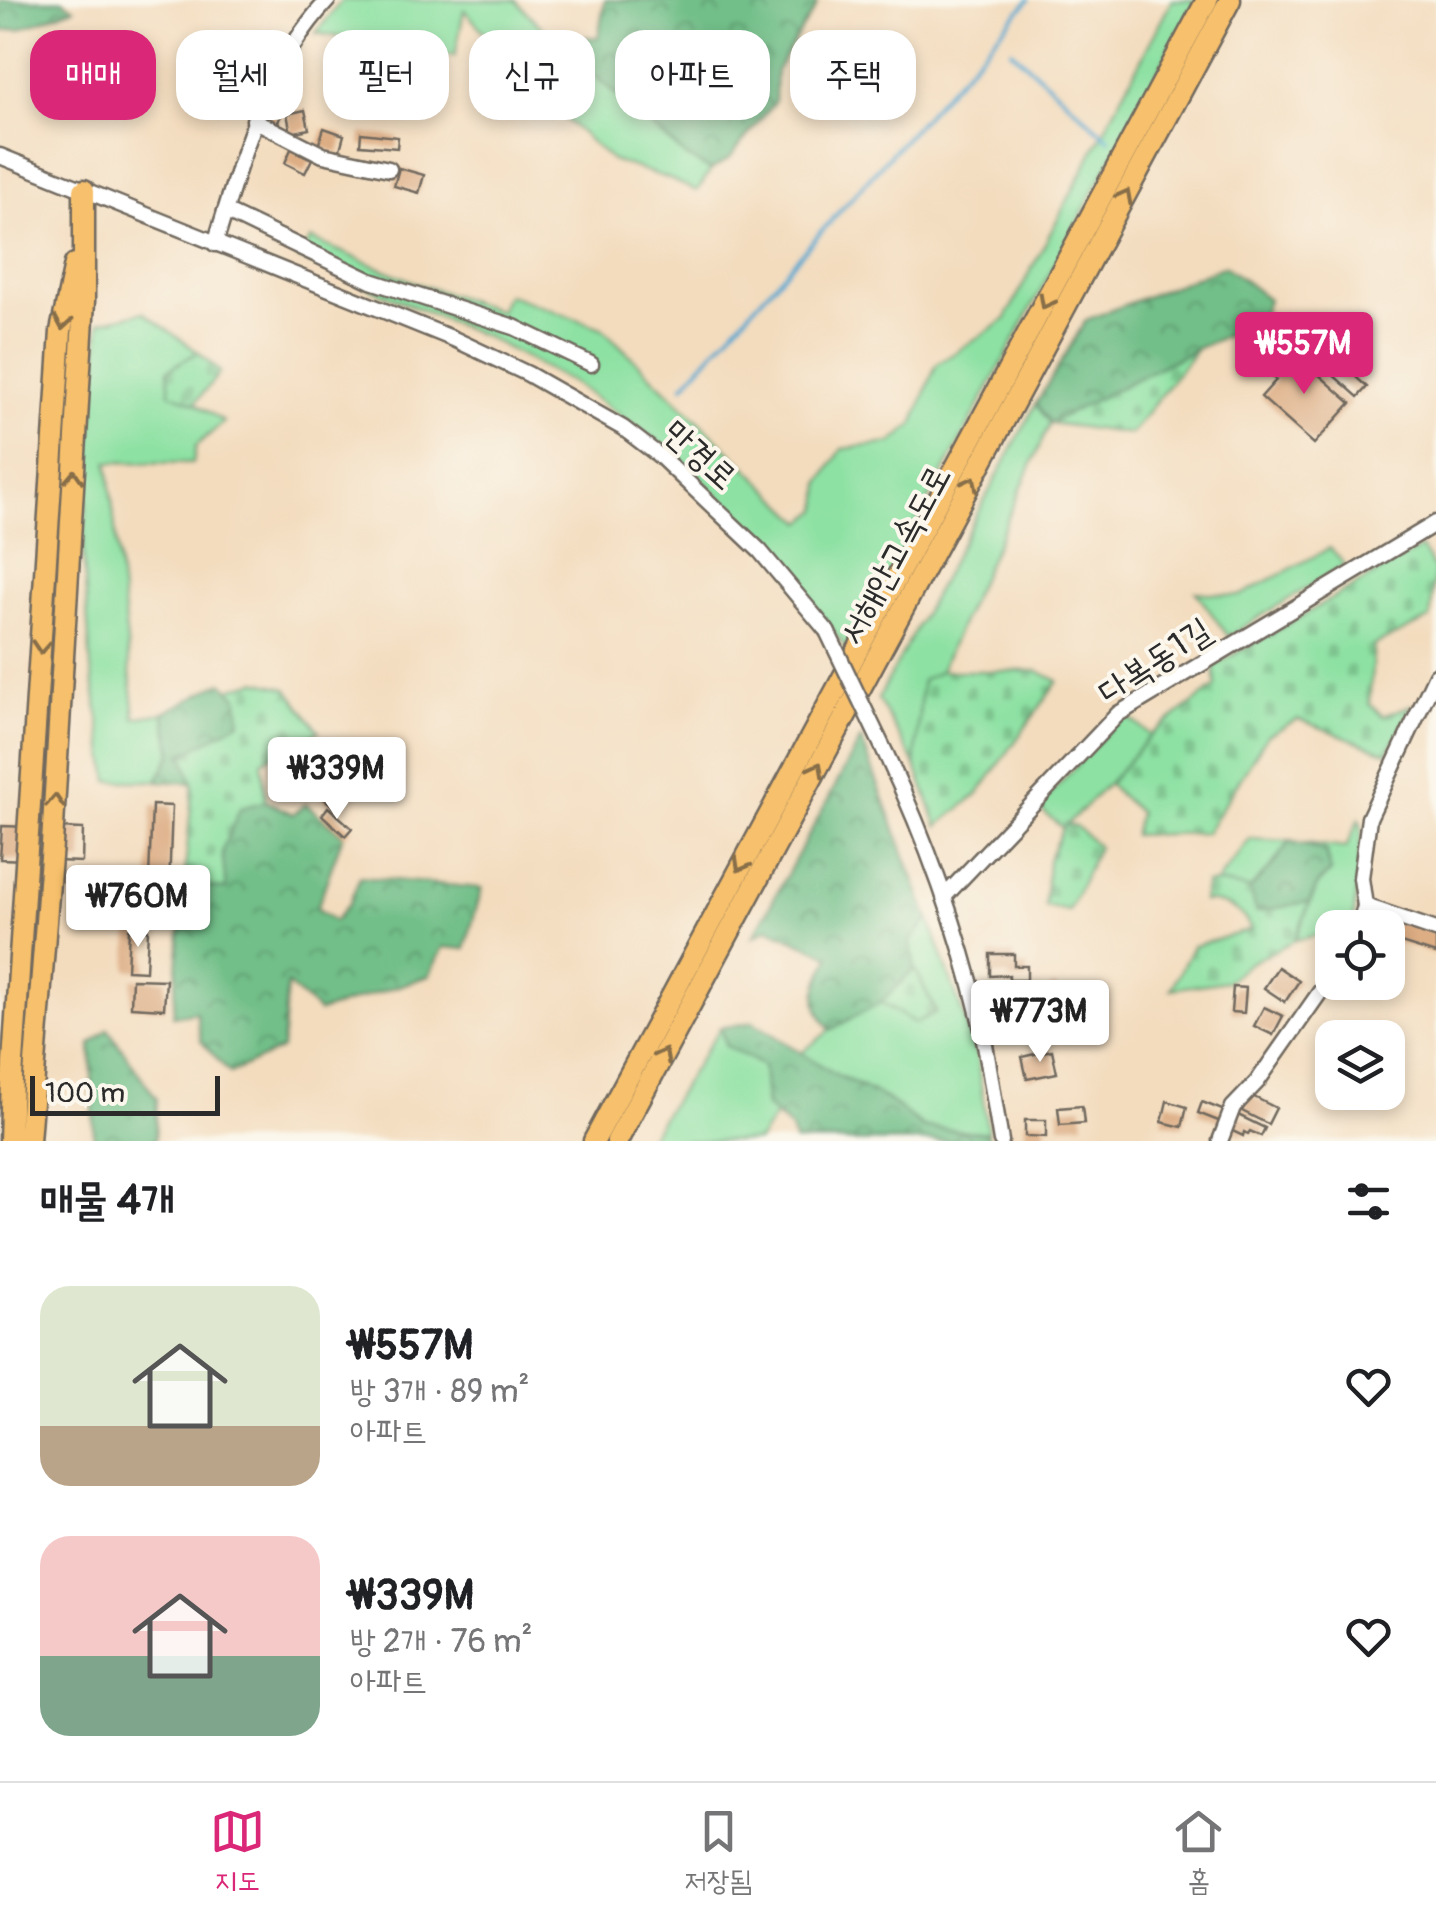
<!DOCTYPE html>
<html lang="ko">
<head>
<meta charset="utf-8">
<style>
	:root { --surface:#fff; --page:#f2f2f2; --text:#202124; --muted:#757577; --line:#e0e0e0; --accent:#db2777 }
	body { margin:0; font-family:Pangolin,"Poor Story",sans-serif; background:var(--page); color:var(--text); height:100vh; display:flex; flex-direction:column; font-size:38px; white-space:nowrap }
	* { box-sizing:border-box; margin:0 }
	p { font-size:32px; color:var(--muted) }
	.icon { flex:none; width:55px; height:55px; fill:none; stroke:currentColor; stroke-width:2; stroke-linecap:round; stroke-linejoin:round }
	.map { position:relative; height:1141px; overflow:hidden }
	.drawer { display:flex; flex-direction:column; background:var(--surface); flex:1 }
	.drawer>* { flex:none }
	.guide { position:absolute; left:30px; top:30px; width:1378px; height:90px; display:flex; gap:20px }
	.buttons { position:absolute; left:1315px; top:910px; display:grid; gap:20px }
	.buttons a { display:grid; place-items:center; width:90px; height:90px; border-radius:20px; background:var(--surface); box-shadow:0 5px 15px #0003; font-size:50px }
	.scale { position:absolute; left:30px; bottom:25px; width:190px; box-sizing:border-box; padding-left:10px; border:5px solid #2b2b2b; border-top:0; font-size:28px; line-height:35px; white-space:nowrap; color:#2b2b2b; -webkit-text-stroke:8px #fbf7ec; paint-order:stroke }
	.price { position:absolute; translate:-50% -85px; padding:0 22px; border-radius:10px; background:#fff; color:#222; font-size:32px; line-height:65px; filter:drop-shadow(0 2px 5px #0008) }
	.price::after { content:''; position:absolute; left:50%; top:60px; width:30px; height:22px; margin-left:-15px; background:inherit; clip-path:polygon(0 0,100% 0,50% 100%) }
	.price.current { background:var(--accent); color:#fff }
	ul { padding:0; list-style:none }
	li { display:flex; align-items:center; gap:30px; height:250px; padding:0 40px }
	li span { display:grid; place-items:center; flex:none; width:280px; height:200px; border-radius:30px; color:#555 }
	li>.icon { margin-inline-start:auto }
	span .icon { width:120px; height:120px; fill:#fffc; stroke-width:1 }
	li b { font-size:42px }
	h2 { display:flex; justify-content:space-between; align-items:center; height:120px; padding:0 40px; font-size:42px }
	.pill { padding:0 35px; border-radius:30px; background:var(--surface); box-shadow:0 5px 15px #0003; font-size:35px; line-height:90px }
	.pill.current { background:var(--accent); color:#fff }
	.tab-bar { display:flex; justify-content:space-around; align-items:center; height:140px; border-top:2px solid var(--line); background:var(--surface); font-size:28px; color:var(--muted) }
	.tab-bar a { display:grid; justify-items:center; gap:5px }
	.tab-bar .current { color:var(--accent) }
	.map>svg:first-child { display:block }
	.green { fill:#8de1a3; stroke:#5c8667; stroke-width:2.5 }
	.forest { fill:url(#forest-crowns); stroke:#4e755a; stroke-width:2.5 }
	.cemetery { fill:url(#cemetery-stones); stroke:#5c8667; stroke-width:2.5 }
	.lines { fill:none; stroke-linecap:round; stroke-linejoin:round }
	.stream { stroke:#54a7cf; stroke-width:4 }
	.building { fill:#ddad84 }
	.minor-casing { stroke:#71695e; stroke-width:19 }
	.highway-casing { stroke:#71695e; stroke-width:25 }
	.minor { stroke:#fff; stroke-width:14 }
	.highway { stroke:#f7c06c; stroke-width:20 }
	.minor-bridge-casing { stroke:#71695e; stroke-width:19; stroke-linecap:butt }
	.minor-bridge { stroke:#fff; stroke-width:14 }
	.oneway { stroke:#876e48 }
	.labels { text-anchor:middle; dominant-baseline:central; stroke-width:8; stroke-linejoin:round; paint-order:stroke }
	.street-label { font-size:35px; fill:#2b2b2b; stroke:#fbf7ec }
</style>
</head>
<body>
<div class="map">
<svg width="1436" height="1141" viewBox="0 0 1436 1141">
	<defs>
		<pattern id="forest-crowns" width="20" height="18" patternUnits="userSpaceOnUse" patternTransform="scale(2.5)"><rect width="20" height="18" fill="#72bf89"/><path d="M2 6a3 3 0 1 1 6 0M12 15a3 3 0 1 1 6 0" fill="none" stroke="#5e9b70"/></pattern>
		<pattern id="cemetery-stones" width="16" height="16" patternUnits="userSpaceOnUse" patternTransform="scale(2.5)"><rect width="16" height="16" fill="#8de1a3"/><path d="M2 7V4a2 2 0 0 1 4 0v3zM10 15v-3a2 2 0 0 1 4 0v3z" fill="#7ac18c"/></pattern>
	</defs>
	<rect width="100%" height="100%" fill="#fbf7ec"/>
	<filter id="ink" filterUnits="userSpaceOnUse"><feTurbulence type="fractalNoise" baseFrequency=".01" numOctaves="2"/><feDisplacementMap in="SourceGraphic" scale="20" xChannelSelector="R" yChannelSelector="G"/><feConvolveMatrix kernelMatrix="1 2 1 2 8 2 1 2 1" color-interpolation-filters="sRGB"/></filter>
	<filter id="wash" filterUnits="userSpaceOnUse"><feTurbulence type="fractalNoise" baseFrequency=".0048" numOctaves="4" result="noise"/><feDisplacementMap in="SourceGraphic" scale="40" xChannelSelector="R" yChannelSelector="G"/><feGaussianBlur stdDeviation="2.25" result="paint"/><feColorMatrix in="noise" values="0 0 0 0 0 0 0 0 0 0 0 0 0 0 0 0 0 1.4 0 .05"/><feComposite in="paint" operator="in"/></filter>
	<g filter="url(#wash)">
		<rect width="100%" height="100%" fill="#f3dcbe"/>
		<!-- green -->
		<g class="green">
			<path d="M 342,0 L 515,0 L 552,38 L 687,157 L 711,170 L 697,191 L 667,178 L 611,160 L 552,107 L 464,10 L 455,56 L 316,33 Z"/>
			<path d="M 1172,0 L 1196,0 L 848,651 L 774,553 L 678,456 L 576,385 L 486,337 L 298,258 L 311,239 L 421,285 L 499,311 L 507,294 L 602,328 L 803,522 L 819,510 L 821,482 L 842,449 L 891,443 L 913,425 L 936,365 L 1005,320 Z"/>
			<path d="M 143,312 L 198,352 L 168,370 L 170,393 L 195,403 L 224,422 L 196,446 L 193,463 L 108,462 L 135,718 L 164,713 L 172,753 L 157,781 L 109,781 L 91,669 L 83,550 L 100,322 Z"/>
			<path d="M 1036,404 L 1050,423 L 940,671 L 922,681 L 915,764 L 878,699 Z"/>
			<path d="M 1330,548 L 1345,565 L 1228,636 L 1196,592 L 1239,596 Z"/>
			<path d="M 1127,716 L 1151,735 L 1108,784 L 1063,828 L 1041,810 L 1047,798 L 1106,733 Z"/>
			<path d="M 1359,819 L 1362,828 L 1353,927 L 1332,928 L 1332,932 L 1295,940 L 1318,883 L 1331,872 L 1326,851 L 1305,843 L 1346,848 Z"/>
			<path d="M 1250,839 L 1290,841 L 1271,867 L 1250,889 L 1216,883 Z"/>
			<path d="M 929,919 L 976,1051 L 988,1133 L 923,1127 L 887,1099 L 835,1074 L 801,1053 L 830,1030 L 881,1002 L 915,1023 L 936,1012 L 915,969 L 909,942 Z"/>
			<path d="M 720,1028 L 726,1046 L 764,1066 L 766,1106 L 776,1115 L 758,1141 L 652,1141 L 648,1139 Z"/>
		</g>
		<!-- forest -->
		<g class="forest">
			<path d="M 0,0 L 62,0 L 74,8 L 20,29 L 0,31 Z"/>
			<path d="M 605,0 L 814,0 L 817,5 L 776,71 L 775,101 L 730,158 L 711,170 L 687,157 L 552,38 L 598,37 Z"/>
			<path d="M 1225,266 L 1268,299 L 1261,321 L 1193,350 L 1050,423 L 1036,404 L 1086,320 Z"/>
			<path d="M 222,682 L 238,698 L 240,722 L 183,755 L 193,783 L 157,781 L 172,753 L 164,713 Z"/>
			<path d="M 861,739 L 929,919 L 910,942 L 915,969 L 881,1002 L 830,1030 C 807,1001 817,987 830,956 L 768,928 L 753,937 Z"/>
			<path d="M 266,801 L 293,814 L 306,804 L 343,835 L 317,908 L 335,921 L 350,902 L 360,877 L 482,888 L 465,949 L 443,947 L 429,976 L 319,1012 L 287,984 L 282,1049 L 230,1073 L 201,1041 L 196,1012 L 173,1016 L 184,884 L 226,889 L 222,851 L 240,808 Z"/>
			<path d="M 1290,841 L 1326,851 L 1331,872 L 1318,883 L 1310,902 L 1255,913 L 1250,889 L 1271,867 Z"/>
			<path d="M 753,1022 L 835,1074 L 887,1099 L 923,1127 L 988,1133 L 988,1141 L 794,1141 L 791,1129 L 766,1106 L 763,1066 L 726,1046 L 720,1028 Z"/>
			<path d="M 108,1029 L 157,1099 L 155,1141 L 94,1141 L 91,1044 Z"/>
		</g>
		<!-- cemetery -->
		<g class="cemetery">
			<path d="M 1196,349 L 1131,434 L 1050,423 Z"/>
			<path d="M 198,352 L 220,372 L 195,403 L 170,393 L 168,370 Z"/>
			<path d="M 1421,548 L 1435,569 L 1430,619 L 1374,645 L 1369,704 L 1383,716 L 1412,705 L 1388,753 L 1298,719 L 1267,736 L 1206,833 L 1133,835 L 1139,813 L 1108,784 L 1151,735 L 1216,686 L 1214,666 Z"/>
			<path d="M 940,671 L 1038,671 L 1058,681 L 979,793 L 938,826 L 915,764 L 922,681 Z"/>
			<path d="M 256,681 L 287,688 L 319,731 L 262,761 L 266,801 L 240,808 L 222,851 L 226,889 L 184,884 L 193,783 L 183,755 L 240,722 L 238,698 L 229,689 Z"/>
			<path d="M 1065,824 L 1076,826 L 1098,847 L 1069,911 L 1045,906 L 1048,860 Z"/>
			<path d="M 1216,883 L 1250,889 L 1256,912 L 1310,902 L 1295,940 L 1248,964 L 1227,981 L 1171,989 L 1193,946 L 1251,930 C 1243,909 1224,902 1203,901 L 1206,884 Z"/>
			<path d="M 915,969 L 936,1012 L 915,1023 L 881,1002 Z"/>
		</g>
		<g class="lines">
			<!-- stream -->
			<g class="stream">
				<path d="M 1011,50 L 1109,139"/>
				<path d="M 683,386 L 1029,0"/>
			</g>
		</g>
		<g id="blocks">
			<!-- building -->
			<g class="building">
				<path d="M 272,36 L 280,46 L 256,65 L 248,55 Z"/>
				<path d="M 403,75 L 403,84 L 368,87 L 367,78 Z"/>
				<path d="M 229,88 L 255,99 L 249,112 L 224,101 Z"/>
				<path d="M 270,99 L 285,106 L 277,124 L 262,117 Z"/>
				<path d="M 305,110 L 309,129 L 291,133 L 287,114 Z"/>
				<path d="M 324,128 L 344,135 L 339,153 L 318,146 Z"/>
				<path d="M 361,133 L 398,137 L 397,148 L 360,145 Z"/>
				<path d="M 291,149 L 312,159 L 305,173 L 285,163 Z"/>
				<path d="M 399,168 L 424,175 L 419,193 L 394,186 Z"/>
				<path d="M 1324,348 L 1367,387 L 1358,397 L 1314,358 Z"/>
				<path d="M 1290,349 L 1351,403 L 1314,444 L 1261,397 L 1276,380 L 1269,374 Z"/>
				<path d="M 329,784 L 343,797 L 334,807 L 320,795 Z"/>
				<path d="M 152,805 L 172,806 L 169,888 L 183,889 L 174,902 L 148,901 Z"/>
				<path d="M 328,807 L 352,828 L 345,836 L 322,815 Z"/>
				<path d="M 2,826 L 83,829 L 82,862 L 0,859 Z"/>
				<path d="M 1392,919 L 1436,932 L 1436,954 L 1388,939 Z"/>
				<path d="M 129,929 L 148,930 L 146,971 L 127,970 Z"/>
				<path d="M 990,954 L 1014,954 L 1014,966 L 1027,966 L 1027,980 L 1009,980 L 1009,975 L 990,976 Z"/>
				<path d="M 1278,967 L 1299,981 L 1285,1002 L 1264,988 Z"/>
				<path d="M 132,979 L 166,980 L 164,1009 L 131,1007 Z"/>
				<path d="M 1055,985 L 1061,997 L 1034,1013 L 1028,1001 Z"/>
				<path d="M 1233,987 L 1246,988 L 1244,1013 L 1231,1012 Z"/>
				<path d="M 1079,1000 L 1093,1007 L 1086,1020 L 1077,1015 L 1074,1023 L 1063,1017 L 1068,1008 L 1074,1011 Z"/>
				<path d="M 1264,1007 L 1283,1016 L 1273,1035 L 1254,1026 Z"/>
				<path d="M 1052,1050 L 1057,1073 L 1027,1079 L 1022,1057 Z"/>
				<path d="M 1250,1095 L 1276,1108 L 1268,1124 L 1242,1111 Z"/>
				<path d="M 1167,1101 L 1187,1107 L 1182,1127 L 1162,1122 Z"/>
				<path d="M 1202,1102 L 1225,1111 L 1221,1122 L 1198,1113 Z"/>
				<path d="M 1082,1106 L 1084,1123 L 1060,1125 L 1058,1108 Z"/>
				<path d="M 1236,1114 L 1265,1128 L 1261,1136 L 1250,1131 L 1248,1134 L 1244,1132 L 1243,1136 L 1228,1129 Z"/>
				<path d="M 1025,1120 L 1046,1120 L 1046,1137 L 1025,1136 Z"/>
			</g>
		</g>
	</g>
	<g filter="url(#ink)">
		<use href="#blocks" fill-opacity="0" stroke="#71695e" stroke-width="2.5"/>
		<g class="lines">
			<!-- minor casing -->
			<g class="minor-casing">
				<g id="minor">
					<path d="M 254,120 L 323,155 L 389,169"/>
					<path d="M 0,156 L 454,339 L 528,374 L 623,428 L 661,457 L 760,551 L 827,631"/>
					<path d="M 225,211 L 371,281 L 514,327 L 591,364"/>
					<path d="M 215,244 C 242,158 265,67 328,0"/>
					<path d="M 886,754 C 926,839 958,928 980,1020 C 989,1060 994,1101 1001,1141"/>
					<path d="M 944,897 L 1118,714 L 1436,523"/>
					<path d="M 1365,906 L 1361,878 L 1369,818 L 1436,675"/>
					<path d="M 1359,928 L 1365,906 L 1436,930"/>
					<path d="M 1220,1141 L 1233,1107 L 1257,1082 L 1332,975"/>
				</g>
			</g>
			<!-- highway casing -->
			<g class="highway-casing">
				<g id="highway">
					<path d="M 10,1141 L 12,1078 L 61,331 L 75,264"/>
					<path d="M 29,1141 L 52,844 L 84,301 L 84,190"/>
					<path d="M 594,1141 L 1207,0"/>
					<path d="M 617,1141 L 1230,0"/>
				</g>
			</g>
			<!-- minor -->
			<use href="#minor" class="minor"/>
			<!-- highway -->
			<use href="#highway" class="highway"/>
			<!-- minor-bridge casing -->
			<g class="minor-bridge-casing">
				<path id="minor-bridge" d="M 827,631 L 886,754"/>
			</g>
			<!-- minor-bridge -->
			<use href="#minor-bridge" class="minor-bridge"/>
		</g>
		<!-- one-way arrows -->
		<defs><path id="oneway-chevron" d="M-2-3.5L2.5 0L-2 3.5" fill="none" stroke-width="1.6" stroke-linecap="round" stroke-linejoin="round" transform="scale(2.5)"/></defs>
		<g class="oneway">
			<use href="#oneway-chevron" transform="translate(1125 196) rotate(-62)"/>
			<use href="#oneway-chevron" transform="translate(1046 302) rotate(118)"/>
			<use href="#oneway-chevron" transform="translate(63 323) rotate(100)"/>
			<use href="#oneway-chevron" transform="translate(74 477) rotate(-87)"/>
			<use href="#oneway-chevron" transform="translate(971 483) rotate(-62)"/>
			<use href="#oneway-chevron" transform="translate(41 647) rotate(94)"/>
			<use href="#oneway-chevron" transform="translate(817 769) rotate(-62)"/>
			<use href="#oneway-chevron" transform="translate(55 801) rotate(-87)"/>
			<use href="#oneway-chevron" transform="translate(741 865) rotate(119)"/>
			<use href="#oneway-chevron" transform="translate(663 1055) rotate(-62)"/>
		</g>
	</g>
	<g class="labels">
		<!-- street labels -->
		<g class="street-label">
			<text transform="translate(700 455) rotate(42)">만경로</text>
			<text transform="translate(895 555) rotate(-62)">서해안고속도로</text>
			<text transform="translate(1155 661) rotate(-33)">다복동1길</text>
		</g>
	</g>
</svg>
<div class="buttons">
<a><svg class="icon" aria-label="locate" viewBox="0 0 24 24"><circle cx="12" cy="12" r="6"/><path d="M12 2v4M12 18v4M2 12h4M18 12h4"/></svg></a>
<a><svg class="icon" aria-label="layers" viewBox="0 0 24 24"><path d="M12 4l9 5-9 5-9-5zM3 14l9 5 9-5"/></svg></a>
</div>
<div class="scale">100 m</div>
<b class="price current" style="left:1304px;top:397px">₩557M</b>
<b class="price" style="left:337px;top:822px">₩339M</b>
<b class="price" style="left:138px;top:950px">₩760M</b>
<b class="price" style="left:1040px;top:1065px">₩773M</b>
<div class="guide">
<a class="pill current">매매</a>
<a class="pill">월세</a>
<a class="pill">필터</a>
<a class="pill">신규</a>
<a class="pill">아파트</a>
<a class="pill">주택</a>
</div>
</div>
<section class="drawer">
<h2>매물 4개<svg class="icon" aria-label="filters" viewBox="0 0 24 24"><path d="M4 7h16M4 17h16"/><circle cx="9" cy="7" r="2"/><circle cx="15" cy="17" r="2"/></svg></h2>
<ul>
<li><span style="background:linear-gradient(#dfe7d0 70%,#b9a48a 0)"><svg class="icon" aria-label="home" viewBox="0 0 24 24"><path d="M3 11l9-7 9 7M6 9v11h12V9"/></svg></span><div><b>₩557M</b><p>방 3개 · 89 m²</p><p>아파트</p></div><svg class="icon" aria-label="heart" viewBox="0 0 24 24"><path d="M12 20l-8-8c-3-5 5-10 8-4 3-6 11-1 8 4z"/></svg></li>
<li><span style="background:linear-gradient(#f6c9c9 60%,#7fa58c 0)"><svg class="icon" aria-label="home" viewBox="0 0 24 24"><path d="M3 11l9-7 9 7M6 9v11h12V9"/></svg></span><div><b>₩339M</b><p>방 2개 · 76 m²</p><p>아파트</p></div><svg class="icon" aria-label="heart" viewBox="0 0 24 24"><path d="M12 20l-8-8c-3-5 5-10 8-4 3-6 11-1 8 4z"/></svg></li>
</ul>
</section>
<nav class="tab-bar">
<a class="current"><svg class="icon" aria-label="map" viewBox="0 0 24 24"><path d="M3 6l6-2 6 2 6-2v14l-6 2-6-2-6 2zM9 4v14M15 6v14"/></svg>지도</a>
<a><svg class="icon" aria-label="saved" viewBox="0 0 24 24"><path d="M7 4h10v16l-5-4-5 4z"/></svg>저장됨</a>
<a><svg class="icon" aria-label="home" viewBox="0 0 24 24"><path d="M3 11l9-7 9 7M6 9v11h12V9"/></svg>홈</a>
</nav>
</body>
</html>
